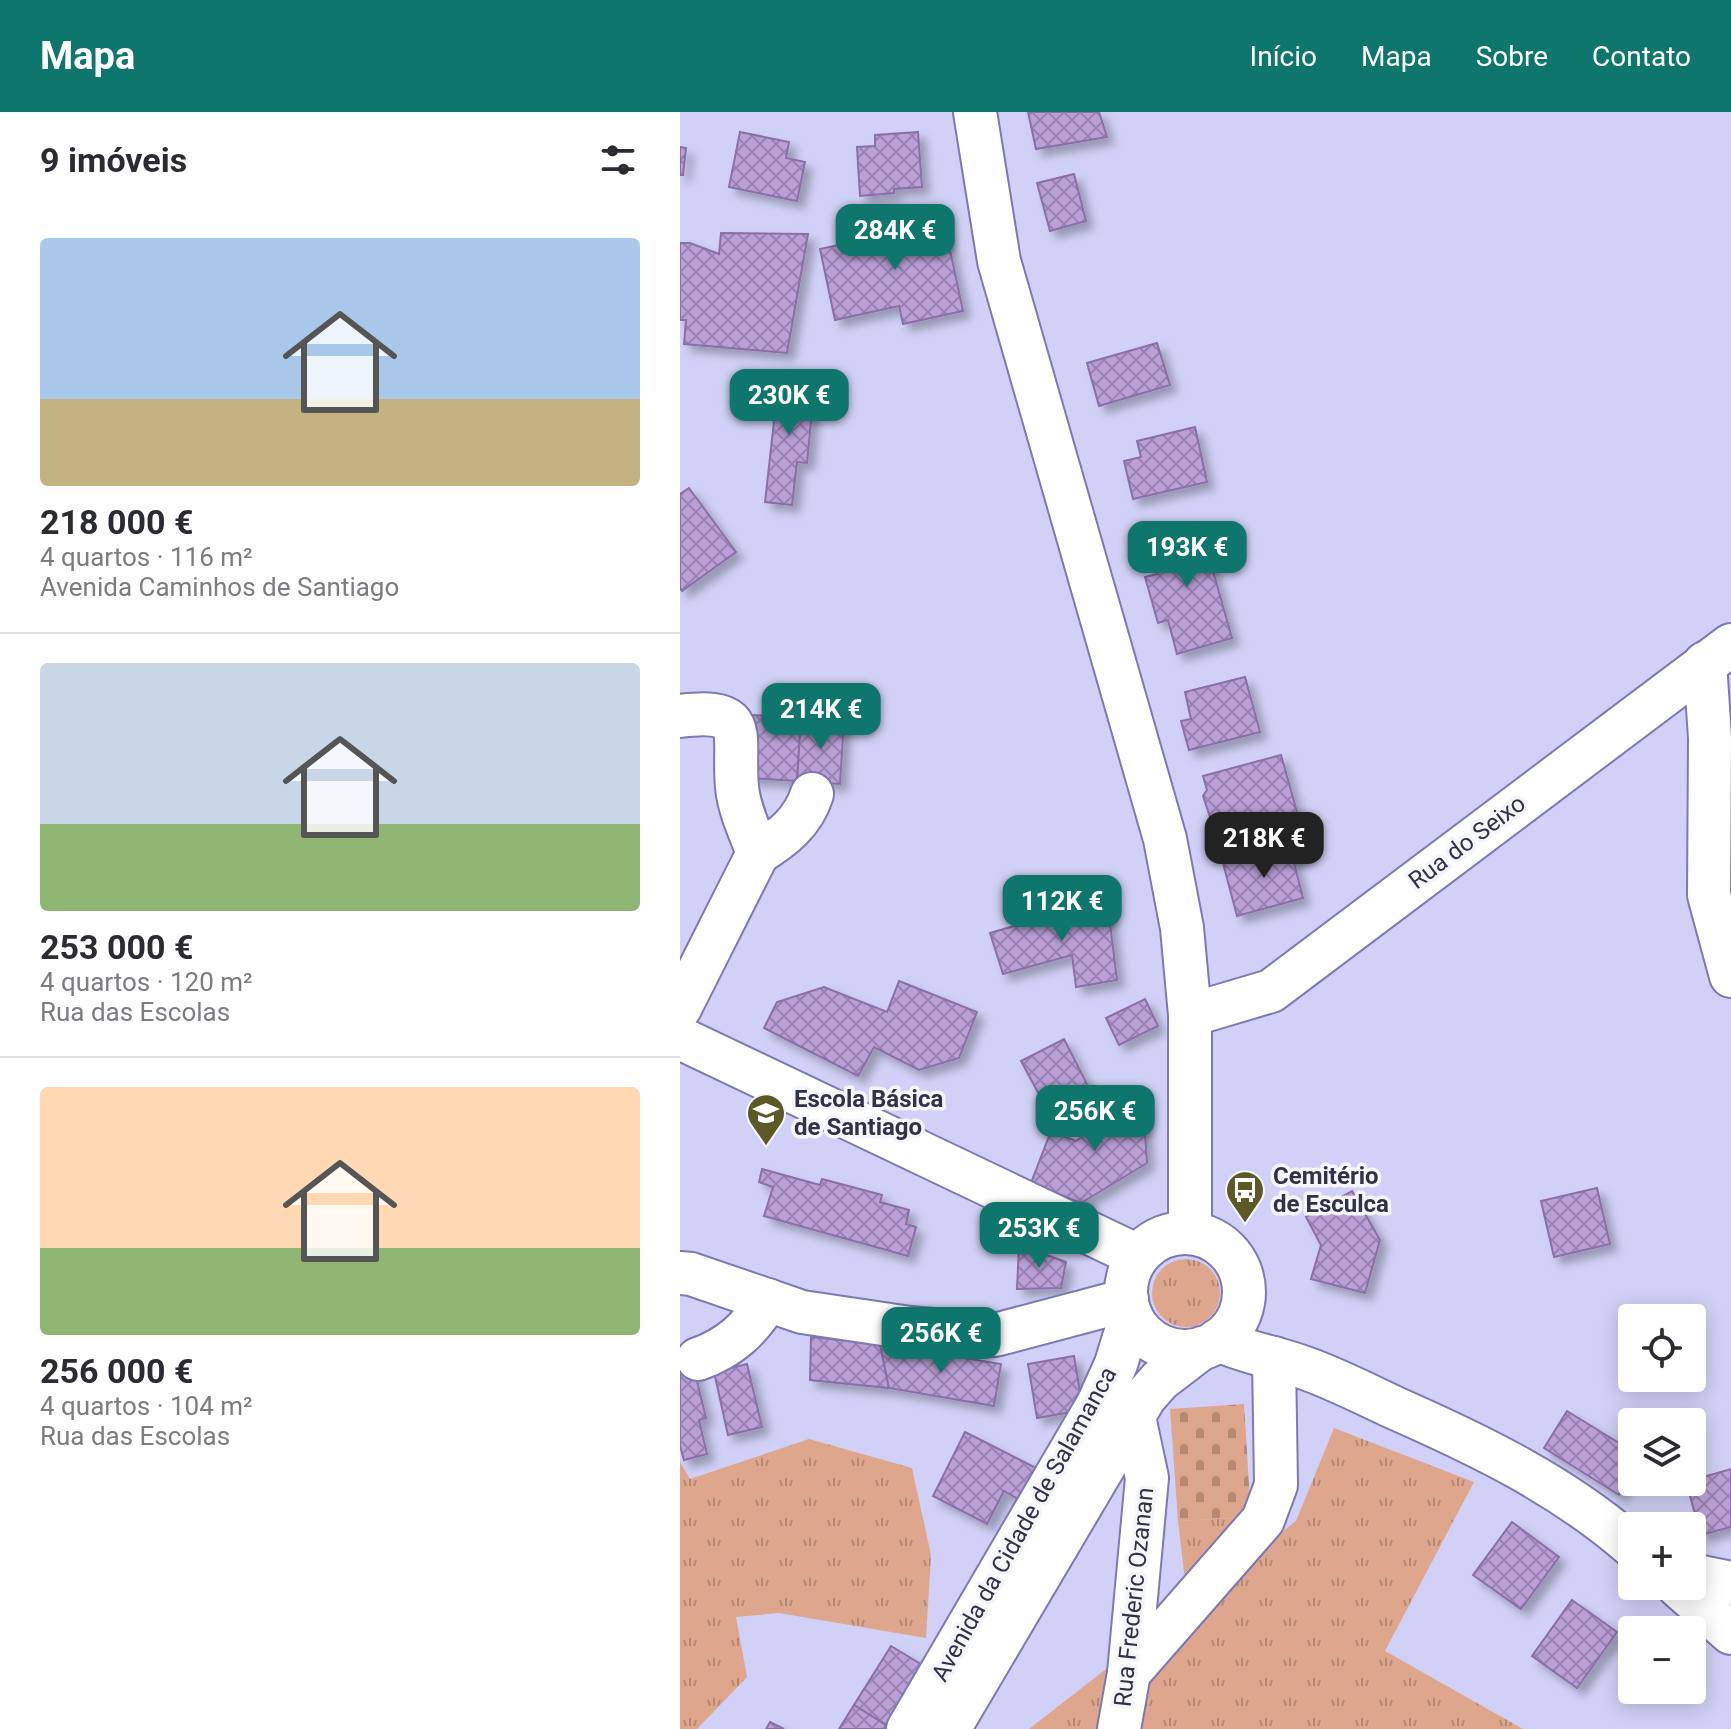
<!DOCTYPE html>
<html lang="pt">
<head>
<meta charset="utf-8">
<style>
	:root { --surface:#fff; --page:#f7f7f7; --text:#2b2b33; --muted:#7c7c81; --line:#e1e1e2; --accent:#0f766e }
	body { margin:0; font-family:Roboto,sans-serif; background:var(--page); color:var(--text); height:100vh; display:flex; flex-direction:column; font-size:30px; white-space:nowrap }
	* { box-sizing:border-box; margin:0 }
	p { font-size:26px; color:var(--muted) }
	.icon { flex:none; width:44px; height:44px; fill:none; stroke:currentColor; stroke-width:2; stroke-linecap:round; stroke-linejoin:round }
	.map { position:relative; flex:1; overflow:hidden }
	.side { display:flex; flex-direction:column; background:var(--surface); width:680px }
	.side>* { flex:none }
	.buttons { position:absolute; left:938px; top:1192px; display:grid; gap:16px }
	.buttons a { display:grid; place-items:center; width:88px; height:88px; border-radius:8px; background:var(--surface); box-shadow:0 4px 20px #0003; font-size:40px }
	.price { position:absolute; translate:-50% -68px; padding:0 18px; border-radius:16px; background:var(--accent); color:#fff; font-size:26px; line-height:52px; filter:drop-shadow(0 2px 4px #0008) }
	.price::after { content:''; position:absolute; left:50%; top:48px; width:24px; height:18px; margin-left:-12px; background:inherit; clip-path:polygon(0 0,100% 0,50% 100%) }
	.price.current { background:#222; color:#fff }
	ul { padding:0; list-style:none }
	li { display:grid; align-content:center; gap:16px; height:424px; padding:0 40px }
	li+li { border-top:2px solid var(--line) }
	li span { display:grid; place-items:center; height:248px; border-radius:8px; color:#555 }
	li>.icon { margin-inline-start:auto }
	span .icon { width:144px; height:144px; fill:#fffc; stroke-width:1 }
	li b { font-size:34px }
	h2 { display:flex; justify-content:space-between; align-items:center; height:96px; padding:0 40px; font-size:34px }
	header { display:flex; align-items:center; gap:48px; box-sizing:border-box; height:112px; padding:0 40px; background:var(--accent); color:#fff }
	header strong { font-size:38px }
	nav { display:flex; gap:44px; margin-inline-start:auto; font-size:28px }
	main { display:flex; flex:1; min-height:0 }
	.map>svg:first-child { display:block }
	.grass { fill:url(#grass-tufts) }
	.cemetery { fill:url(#cemetery-stones) }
	.building { fill:url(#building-cross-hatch); stroke:#8a6fa7; stroke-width:2; filter:url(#shadow) }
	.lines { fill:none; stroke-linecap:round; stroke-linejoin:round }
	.minor-casing { stroke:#7c79b4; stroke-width:46 }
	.minor { stroke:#fff; stroke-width:42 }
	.labels { text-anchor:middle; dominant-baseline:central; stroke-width:7; stroke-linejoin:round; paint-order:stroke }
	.street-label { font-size:24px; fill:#32314a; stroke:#f5f5fc }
	.poi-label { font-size:24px; font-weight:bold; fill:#32314a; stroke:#f5f5fc; text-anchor:start }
</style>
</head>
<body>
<header>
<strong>Mapa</strong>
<nav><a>Início</a><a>Mapa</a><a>Sobre</a><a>Contato</a></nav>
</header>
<main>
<section class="side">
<h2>9 imóveis<svg class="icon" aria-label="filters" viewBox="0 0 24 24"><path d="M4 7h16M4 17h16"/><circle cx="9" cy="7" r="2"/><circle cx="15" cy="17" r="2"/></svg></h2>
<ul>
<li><span style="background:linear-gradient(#a9c7e8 65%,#c2b280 0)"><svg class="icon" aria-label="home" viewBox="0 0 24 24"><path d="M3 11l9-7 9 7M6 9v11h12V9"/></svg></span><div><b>218 000 €</b><p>4 quartos · 116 m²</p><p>Avenida Caminhos de Santiago</p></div></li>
<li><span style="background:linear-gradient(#c9d6e8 65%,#8fb573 0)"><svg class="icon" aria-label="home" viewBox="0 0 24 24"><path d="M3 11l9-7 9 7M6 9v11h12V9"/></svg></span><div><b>253 000 €</b><p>4 quartos · 120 m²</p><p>Rua das Escolas</p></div></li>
<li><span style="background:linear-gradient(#ffd9b3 65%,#8fb573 0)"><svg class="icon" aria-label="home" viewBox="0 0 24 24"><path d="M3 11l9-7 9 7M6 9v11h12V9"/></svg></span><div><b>256 000 €</b><p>4 quartos · 104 m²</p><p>Rua das Escolas</p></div></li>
</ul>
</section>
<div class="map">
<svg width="1051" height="1617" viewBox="0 0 1051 1617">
	<defs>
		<pattern id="grass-tufts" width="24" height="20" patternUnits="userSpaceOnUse" patternTransform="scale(2)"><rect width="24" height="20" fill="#dea68d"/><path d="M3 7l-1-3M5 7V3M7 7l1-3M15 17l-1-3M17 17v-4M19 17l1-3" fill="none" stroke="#b58875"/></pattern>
		<pattern id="cemetery-stones" width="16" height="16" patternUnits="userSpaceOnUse" patternTransform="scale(2)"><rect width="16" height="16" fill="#dea68d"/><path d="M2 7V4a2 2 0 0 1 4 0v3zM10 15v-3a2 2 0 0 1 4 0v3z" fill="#b58875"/></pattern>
		<pattern id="building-cross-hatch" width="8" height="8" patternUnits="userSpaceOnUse" patternTransform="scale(2)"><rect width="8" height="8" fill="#baa0d7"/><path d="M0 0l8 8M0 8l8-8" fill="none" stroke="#9883b0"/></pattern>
		<filter id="shadow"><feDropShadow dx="7" dy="7" stdDeviation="4" flood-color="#0004"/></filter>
	</defs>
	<rect width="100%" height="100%" fill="#d1d1f7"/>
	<!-- grass -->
	<g class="grass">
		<circle cx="506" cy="1181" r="34"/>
		<path d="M 654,1316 L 794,1370 L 705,1539 L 843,1617 L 349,1617 L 616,1409 Z"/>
		<path d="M 129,1327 L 232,1356 L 251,1443 L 246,1526 L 99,1501 L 56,1505 L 67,1565 L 17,1617 L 0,1617 L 0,1350 L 10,1367 Z"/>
		<path d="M 571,1405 L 506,1477 L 498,1409 Z"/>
	</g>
	<!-- cemetery -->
	<path class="cemetery" d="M 564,1292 L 571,1405 L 498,1409 L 490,1297 Z"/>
	<!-- building -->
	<g class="building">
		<path d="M 348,0 L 419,0 L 427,25 L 356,37 Z"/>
		<path d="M 60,20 L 109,30 L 106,46 L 125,50 L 117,89 L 49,75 Z"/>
		<path d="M 238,20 L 242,75 L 214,77 L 214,81 L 180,84 L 177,35 L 195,34 L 195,23 Z"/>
		<path d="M 0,35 L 6,36 L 3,63 L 0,63 Z"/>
		<path d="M 394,62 L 406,109 L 370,119 L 357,71 Z"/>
		<path d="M 262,100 L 283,199 L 223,212 L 219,194 L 155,208 L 140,137 L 191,126 L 189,115 Z"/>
		<path d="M 41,121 L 128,122 L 107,241 L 4,232 L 6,208 L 0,208 L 0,131 L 10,131 L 39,142 Z"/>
		<path d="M 477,231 L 490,273 L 419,294 L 407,251 Z"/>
		<path d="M 99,264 L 135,268 L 127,351 L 117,350 L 112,393 L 85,390 Z"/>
		<path d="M 515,315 L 527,370 L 453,387 L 444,349 L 461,345 L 457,329 Z"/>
		<path d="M 9,376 L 56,440 L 2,479 L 0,476 L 0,382 Z"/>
		<path d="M 519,410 L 552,526 L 497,542 L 488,508 L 478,511 L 465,465 L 477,462 L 467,425 Z"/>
		<path d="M 565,565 L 580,620 L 509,638 L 501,609 L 511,607 L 505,580 Z"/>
		<path d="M 73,603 L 121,606 L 117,669 L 69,666 Z"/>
		<path d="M 121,606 L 164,608 L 160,672 L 117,669 Z"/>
		<path d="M 601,643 L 617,700 L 542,720 L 539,709 L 530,705 L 523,684 L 527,678 L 523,664 Z"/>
		<path d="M 618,731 L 622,744 L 613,747 L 623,786 L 557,804 L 543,751 Z"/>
		<path d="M 427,787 L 437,868 L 396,875 L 392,843 L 323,862 L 310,821 Z"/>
		<path d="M 219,869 L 297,900 L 279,946 L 239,958 L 194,935 L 178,964 L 84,916 L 97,890 L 144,875 L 207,900 Z"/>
		<path d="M 465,887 L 478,914 L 439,933 L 426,906 Z"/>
		<path d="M 384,927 L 409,976 L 379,992 L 374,982 L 362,988 L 341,949 Z"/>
		<path d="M 463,989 L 467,1051 L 401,1091 L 351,1071 L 371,1019 L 396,1029 L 413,1016 L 412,992 Z"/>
		<path d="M 82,1057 L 140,1073 L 142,1067 L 202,1083 L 200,1090 L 229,1098 L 226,1112 L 236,1115 L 228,1144 L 84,1104 L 93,1075 L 79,1070 Z"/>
		<path d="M 917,1076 L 930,1132 L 874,1145 L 861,1089 Z"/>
		<path d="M 672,1079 L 700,1128 L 685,1181 L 631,1167 L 641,1133 L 626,1105 Z"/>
		<path d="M 339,1133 L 386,1150 L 381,1176 L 337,1177 Z"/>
		<path d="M 131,1225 L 200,1232 L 209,1276 L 130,1268 Z"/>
		<path d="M 200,1232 L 321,1252 L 314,1294 L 209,1276 Z"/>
		<path d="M 394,1244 L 403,1298 L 357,1306 L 348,1252 Z"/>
		<path d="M 67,1252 L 82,1315 L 48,1323 L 34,1260 Z"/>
		<path d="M 13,1253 L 26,1306 L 19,1308 L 27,1342 L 4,1348 L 0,1334 L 0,1257 Z"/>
		<path d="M 887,1299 L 952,1339 L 952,1363 L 939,1383 L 864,1336 Z"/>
		<path d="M 285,1320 L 356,1356 L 340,1388 L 324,1379 L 307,1412 L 253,1384 Z"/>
		<path d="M 1051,1357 L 1051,1415 L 1021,1423 L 1006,1370 Z"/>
		<path d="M 832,1410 L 879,1445 L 841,1497 L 793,1463 Z"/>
		<path d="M 892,1488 L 937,1520 L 897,1576 L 852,1544 Z"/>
		<path d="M 211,1534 L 244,1554 L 206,1613 L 174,1593 Z"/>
		<path d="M 174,1593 L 206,1613 L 204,1617 L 159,1617 Z"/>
		<path d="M 90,1610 L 104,1617 L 86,1617 Z"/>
	</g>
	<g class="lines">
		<!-- minor casing -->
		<g class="minor-casing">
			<g id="minor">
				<path d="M 295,0 L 319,149 L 485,727 L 502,816 L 510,903 L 510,1121"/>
				<path d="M 1025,551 L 1030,626 L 1029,783 L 1051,864"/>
				<path d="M 0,604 C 73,595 52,622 57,675 C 59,697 70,720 78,741 L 0,896"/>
				<path d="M 78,741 C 103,726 123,710 132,682"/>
				<path d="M 510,903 L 591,879 L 1051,533"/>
				<path d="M 0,926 L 458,1144"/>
				<circle cx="505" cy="1180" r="59"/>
				<path d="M 0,1161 L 11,1162 L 122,1200 L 230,1216 L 315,1223 L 447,1188"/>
				<path d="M 538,1228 C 566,1241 596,1245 625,1256 C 656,1267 685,1282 715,1296 C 799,1333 882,1373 952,1434"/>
				<path d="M 18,1247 C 50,1236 70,1217 88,1188"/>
				<path d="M 1012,1463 L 1051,1471"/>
				<path d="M 998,1474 L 1051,1521"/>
				<path d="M 449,1561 L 583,1408 L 596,1373 L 594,1246"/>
				<path d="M 228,1617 L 418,1292 L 436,1252 L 451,1203"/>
				<path d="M 269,1617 L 465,1285 L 480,1268 L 522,1236"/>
				<path d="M 439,1617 L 449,1561 L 467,1366 L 454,1305"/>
			</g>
		</g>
		<!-- minor -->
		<use href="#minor" class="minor"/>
	</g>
	<!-- icons -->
	<defs>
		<g id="school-pin" transform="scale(2)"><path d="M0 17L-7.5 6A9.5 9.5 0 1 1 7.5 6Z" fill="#5d5926" stroke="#f5f5fc"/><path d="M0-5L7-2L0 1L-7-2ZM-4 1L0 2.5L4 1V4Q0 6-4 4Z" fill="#fff"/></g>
		<g id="bus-pin" transform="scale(2)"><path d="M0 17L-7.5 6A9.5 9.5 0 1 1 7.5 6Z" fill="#5d5926" stroke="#f5f5fc"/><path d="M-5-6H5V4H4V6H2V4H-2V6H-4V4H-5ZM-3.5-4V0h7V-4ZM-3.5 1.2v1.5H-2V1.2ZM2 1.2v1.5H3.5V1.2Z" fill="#fff"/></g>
	</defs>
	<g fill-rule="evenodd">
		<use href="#school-pin" x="86" y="1001"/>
		<use href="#bus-pin" x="565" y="1078"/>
	</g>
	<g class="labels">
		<!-- street labels -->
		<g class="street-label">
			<text transform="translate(787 730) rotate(-37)">Rua do Seixo</text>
			<text transform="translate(344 1412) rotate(-61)">Avenida da Cidade de Salamanca</text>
			<text transform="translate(454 1485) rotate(-84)">Rua Frederic Ozanan</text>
		</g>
		<!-- poi labels -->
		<g class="poi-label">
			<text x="114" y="987">Escola Básica<tspan x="114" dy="28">de Santiago</tspan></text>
			<text x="593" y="1064">Cemitério<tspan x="593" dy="28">de Esculca</tspan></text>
		</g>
	</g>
</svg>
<div class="buttons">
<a><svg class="icon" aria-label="locate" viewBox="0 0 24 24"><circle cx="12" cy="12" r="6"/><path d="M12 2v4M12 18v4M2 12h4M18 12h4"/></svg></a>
<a><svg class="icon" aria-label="layers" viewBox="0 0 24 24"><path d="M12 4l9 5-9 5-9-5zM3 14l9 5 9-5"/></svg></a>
<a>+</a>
<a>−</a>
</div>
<b class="price" style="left:215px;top:160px">284K €</b>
<b class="price" style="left:109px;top:325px">230K €</b>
<b class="price" style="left:507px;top:477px">193K €</b>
<b class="price" style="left:141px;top:639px">214K €</b>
<b class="price current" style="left:584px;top:768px">218K €</b>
<b class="price" style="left:382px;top:831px">112K €</b>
<b class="price" style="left:415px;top:1041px">256K €</b>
<b class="price" style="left:359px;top:1158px">253K €</b>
<b class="price" style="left:261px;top:1263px">256K €</b>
</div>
</main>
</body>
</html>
